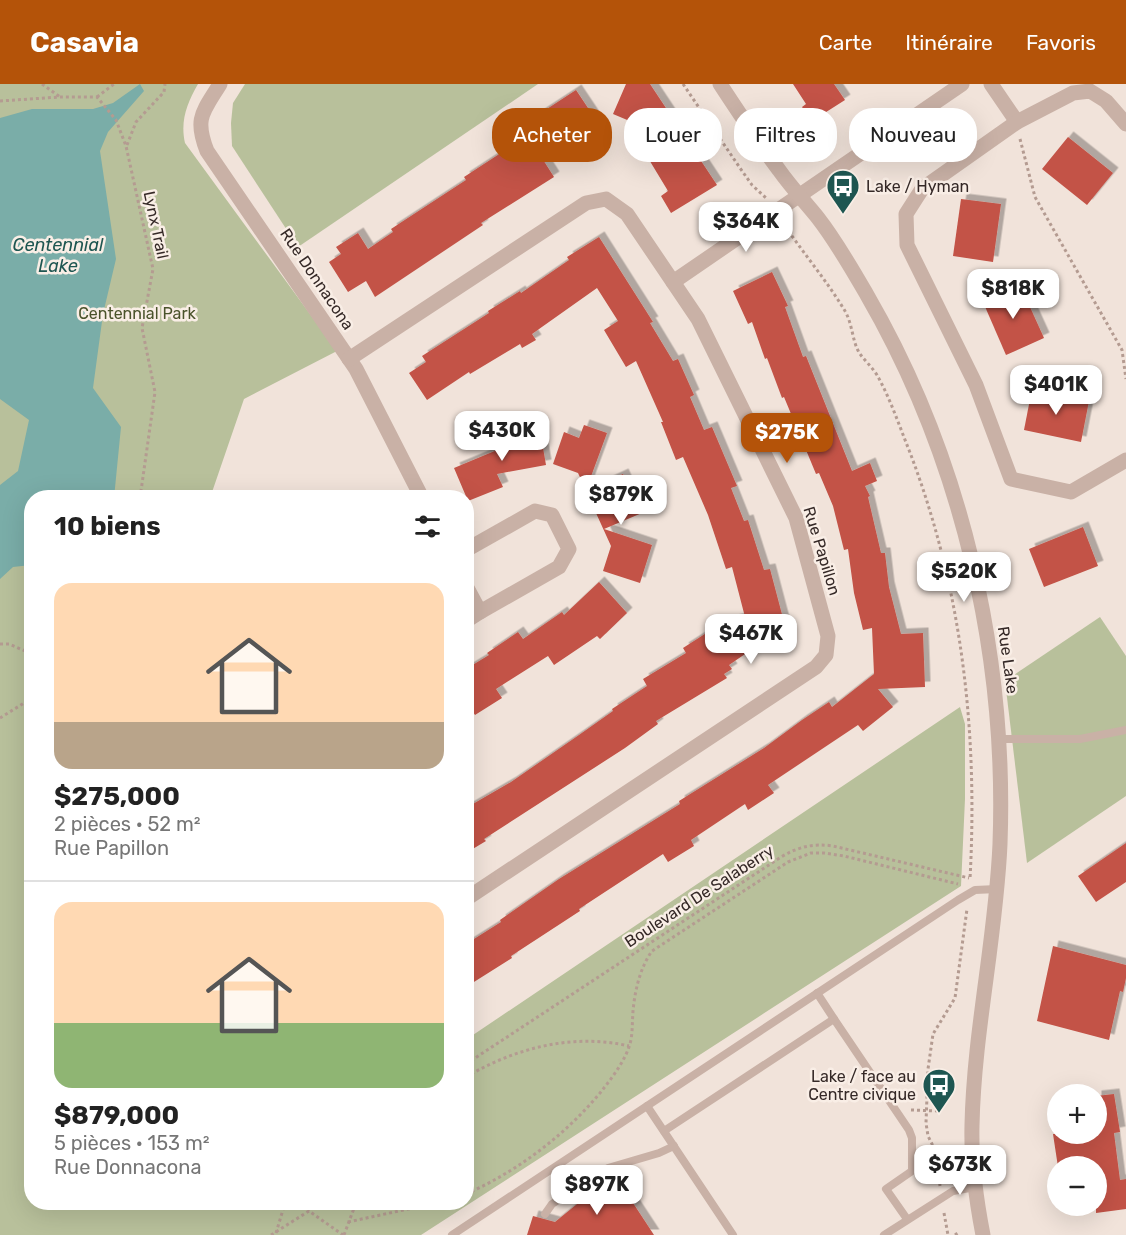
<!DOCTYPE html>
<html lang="fr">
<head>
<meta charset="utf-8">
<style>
	:root { --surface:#fff; --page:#f2f2f2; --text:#222; --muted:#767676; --line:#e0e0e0; --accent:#b45309 }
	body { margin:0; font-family:Rubik,sans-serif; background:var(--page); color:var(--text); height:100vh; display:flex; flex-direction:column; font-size:22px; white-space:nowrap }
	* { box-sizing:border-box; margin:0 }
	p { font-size:20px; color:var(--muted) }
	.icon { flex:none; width:33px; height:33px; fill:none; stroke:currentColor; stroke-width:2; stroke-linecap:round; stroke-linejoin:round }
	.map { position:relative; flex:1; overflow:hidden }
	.drawer { position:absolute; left:24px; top:406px; width:450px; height:720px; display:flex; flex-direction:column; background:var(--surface); border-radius:24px; box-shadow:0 6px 24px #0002 }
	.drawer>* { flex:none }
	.banner { position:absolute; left:492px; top:24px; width:543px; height:54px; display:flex; gap:12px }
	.controls { position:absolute; left:1047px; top:1000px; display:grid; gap:12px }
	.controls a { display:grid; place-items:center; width:60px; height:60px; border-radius:50%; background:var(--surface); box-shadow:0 6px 24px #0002; font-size:30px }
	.price { position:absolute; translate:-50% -51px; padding:0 14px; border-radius:12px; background:#fff; color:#222; font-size:20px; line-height:39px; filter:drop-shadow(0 2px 3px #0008) }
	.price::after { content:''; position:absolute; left:50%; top:36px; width:18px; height:14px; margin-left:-9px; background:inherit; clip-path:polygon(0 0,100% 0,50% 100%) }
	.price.active { background:var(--accent); color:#fff }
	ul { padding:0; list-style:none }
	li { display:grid; align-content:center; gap:12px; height:318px; padding:0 30px }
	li+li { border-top:2px solid var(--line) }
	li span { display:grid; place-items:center; height:186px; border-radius:18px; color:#555 }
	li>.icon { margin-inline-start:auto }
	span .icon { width:108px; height:108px; fill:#fffc; stroke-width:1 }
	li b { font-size:26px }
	h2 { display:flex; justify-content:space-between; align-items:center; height:72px; padding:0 30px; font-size:26px }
	.tag { padding:0 21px; border-radius:24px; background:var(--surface); box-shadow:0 6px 24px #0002; font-size:21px; line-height:54px }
	.tag.active { background:var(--accent); color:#fff }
	header { display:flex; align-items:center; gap:36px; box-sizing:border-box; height:84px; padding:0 30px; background:var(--accent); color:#fff }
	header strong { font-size:28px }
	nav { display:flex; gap:33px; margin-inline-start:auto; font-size:21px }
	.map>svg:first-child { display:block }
	.green { fill:#b8c09b }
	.water { fill:#7aada8 }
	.building { fill:#c35246; filter:url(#shadow) }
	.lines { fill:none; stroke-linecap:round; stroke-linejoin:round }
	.path { stroke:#b49b91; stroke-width:3; stroke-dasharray:3 3; stroke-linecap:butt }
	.service { stroke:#c9b1a6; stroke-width:8 }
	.minor { stroke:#c9b1a6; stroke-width:15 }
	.tertiary { stroke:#c9b1a6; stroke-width:15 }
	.labels { text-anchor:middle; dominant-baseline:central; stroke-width:5; stroke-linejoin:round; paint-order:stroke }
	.poi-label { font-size:16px; fill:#352927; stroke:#f9eee6; text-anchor:start }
	.street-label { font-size:16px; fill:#352927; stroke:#f9eee6 }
	.park-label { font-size:16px; fill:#4a532b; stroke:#f9eee6 }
	.water-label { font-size:18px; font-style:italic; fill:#1e5651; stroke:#f9eee6 }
</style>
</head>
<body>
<header>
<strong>Casavia</strong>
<nav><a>Carte</a><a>Itinéraire</a><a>Favoris</a></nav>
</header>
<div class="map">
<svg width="1126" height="1151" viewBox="0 0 1126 1151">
	<defs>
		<filter id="shadow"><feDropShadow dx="5.5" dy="-5.5" stdDeviation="0" flood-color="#0004"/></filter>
	</defs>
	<rect width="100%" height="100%" fill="#f1e3da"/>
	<!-- green -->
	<g class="green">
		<path d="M 0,0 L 198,0 C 187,19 180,37 185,59 L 337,267 L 244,315 L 210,414 L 32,414 L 32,1119 L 466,1119 L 467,955 L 960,623 L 965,640 L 965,715 L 961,802 L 421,1151 L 0,1151 Z"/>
		<path d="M 245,0 L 538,0 L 298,163 L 232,62 L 231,39 L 233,19 Z"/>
		<path d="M 1100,533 L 1126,572 L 1126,712 L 1027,779 L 1005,597 Z"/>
	</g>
	<!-- water -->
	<path class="water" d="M 140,0 L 144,7 L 108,48 L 100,67 L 116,175 L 103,230 L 93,304 L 121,343 L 114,414 L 32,414 L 31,481 L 13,483 L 0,495 L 0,401 L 18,387 L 29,336 L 0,315 L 0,34 L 32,25 L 93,25 L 113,19 Z"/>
	<!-- building -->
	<g class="building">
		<path d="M 626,0 L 650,0 L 717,101 L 671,129 L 661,112 L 668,107 L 645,69 L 663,58 L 640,49 L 632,38 L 613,30 Z"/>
		<path d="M 793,0 L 834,0 L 845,16 L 812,37 L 802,23 L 806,20 Z"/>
		<path d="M 576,6 L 598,39 L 583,49 L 585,52 L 568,63 L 563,56 L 540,71 L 554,93 L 481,139 L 483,141 L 375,213 L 366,197 L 348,208 L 329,178 L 341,170 L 336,163 L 358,149 L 368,165 L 393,148 L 391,145 L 466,96 L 464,93 L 507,65 L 501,55 Z"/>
		<path d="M 1068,53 L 1113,89 L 1087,121 L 1042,85 Z"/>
		<path d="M 961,115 L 1001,120 L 993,178 L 953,172 Z"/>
		<path d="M 599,153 L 653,238 L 650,239 L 673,277 L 678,275 L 694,311 L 690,313 L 704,346 L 712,343 L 737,402 L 731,404 L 744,437 L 748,436 L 764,486 L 770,485 L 789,557 L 748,568 L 729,581 L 732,585 L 724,590 L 727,594 L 656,637 L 658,640 L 625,664 L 484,755 L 486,757 L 466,769 L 466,724 L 511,698 L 579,651 L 613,627 L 612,625 L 647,602 L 643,595 L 686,569 L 683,564 L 722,539 L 745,533 L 732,483 L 726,485 L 708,431 L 683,373 L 676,376 L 661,338 L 663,338 L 636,277 L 626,283 L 604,246 L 618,237 L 597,204 L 532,250 L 536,256 L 522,264 L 520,260 L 470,290 L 469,288 L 427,316 L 409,289 L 426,278 L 422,272 L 489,229 L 488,227 L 520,207 L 521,209 L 569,176 L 567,173 Z"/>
		<path d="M 772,188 L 788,222 L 785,223 L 803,273 L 806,272 L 852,387 L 870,379 L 877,397 L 865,402 L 870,412 L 868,413 L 881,469 L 885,469 L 889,503 L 901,550 L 923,549 L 925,603 L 878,605 L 893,623 L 863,647 L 858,641 L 768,701 L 774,709 L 748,726 L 745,720 L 691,756 L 694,762 L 668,778 L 663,770 L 579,825 L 580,827 L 511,872 L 512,874 L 466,903 L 466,860 L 501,838 L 500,836 L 559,795 L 680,720 L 679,717 L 764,664 L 802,636 L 829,618 L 832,623 L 874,590 L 872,544 L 863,546 L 854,509 L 848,465 L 844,466 L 833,422 L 819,389 L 816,390 L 784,313 L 782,314 L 767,274 L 765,275 L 752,238 L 748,240 L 733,207 Z"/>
		<path d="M 1020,201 L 1044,254 L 1006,271 L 983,218 Z"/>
		<path d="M 1032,305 L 1089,317 L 1081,358 L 1024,346 Z"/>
		<path d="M 539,341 L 546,381 L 497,390 L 503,403 L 468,417 L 454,384 L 502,364 L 499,348 Z"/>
		<path d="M 584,341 L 607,349 L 586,406 L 578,389 L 553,380 L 564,348 L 579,354 Z"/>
		<path d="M 623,390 L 629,403 L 638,399 L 649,426 L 604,445 L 652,461 L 640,499 L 603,487 L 611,462 L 586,407 Z"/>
		<path d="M 1083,443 L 1098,482 L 1044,503 L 1029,465 Z"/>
		<path d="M 599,498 L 627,529 L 600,555 L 597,552 L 554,581 L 548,572 L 496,605 L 502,614 L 475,631 L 466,618 L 466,585 L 489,571 L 487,569 L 518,548 L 523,555 L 562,528 L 564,531 Z"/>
		<path d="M 1126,759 L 1126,798 L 1096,818 L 1078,792 Z"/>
		<path d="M 1053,862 L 1126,881 L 1126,894 L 1123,908 L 1120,907 L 1109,956 L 1037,937 Z"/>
		<path d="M 1114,1010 L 1120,1048 L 1114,1049 L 1120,1096 L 1126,1095 L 1126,1125 L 1096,1129 L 1096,1083 L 1058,1083 L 1053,1050 L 1096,1050 L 1096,1012 Z"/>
		<path d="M 614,1090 L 654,1151 L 527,1151 L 533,1132 L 555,1138 Z"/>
	</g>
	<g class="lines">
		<!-- path -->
		<g class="path">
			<path d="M 42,0 L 60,13"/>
			<path d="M 683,0 L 740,84 L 752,101 L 766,114"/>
			<path d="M 97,13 L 114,0"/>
			<path d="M 0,17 L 60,13 L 97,13 L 116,36 L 126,62 L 153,185 L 142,244 L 155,308 L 140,414"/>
			<path d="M 1020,55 L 1035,113 L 1122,266 L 1126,295"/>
			<path d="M 127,61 L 136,38 L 164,8 L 165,0"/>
			<path d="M 785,142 C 804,170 827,197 845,227 C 853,241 852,258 860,270 C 865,277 872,283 877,291 C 890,314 899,341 909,366 C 962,504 978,647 970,795"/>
			<path d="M 0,560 L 9,560 L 32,570"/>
			<path d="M 0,634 L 32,614"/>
			<path d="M 466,980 L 781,773 C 798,763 813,759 833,762 L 969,794"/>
			<path d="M 466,993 C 515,964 573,949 629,962"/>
			<path d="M 911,1026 L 939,1027"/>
			<path d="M 940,1102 L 937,1070 L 928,1052 L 926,1039 L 928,985 L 933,950 L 955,914 L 967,825"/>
			<path d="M 466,1110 C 518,1087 564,1052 600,1009 C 611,995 623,980 629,963 C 633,952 632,939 633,927 C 635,906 640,884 652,867 L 788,778 L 811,769 L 824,769 L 844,772 L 958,800"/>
			<path d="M 299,1119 L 309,1127"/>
			<path d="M 944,1129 L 948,1151"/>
			<path d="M 348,1138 L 436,1119"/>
			<path d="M 276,1149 L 285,1119"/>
			<path d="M 271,1151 L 309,1127 L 343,1151"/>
			<path d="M 344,1151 L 356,1119"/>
			<path d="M 955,1151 L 959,1148"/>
		</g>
		<!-- service -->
		<g class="service">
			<path d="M 999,655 L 1080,655 L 1126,646"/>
			<path d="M 817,909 L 834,935"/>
			<path d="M 647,1022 L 733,1151"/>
			<path d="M 664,1047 L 834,935 L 909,1046 L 912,1054 L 912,1087 L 886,1105 L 907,1135"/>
			<path d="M 545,1130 L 552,1120 L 608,1084 L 659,1069 L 674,1062"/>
			<path d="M 452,1151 L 958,816 L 975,806 L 997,805"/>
			<path d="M 884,1151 L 953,1107 L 975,1103"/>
		</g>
		<!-- minor -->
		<g class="minor">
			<path d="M 220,0 C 203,28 194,34 207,67 L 356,285 L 422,414"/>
			<path d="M 991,0 L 1017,38"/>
			<path d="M 1126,40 L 1106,17 L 1090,7 L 1073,9 L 1017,38 L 922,105 L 906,130 L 907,161 L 976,301 L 1011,395 L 1071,408 L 1126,376"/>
			<path d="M 673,198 L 962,0"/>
			<path d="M 349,275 L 586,119 L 606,115 L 627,130 L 698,235 L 796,434 L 828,552 L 826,571 L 816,583 L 466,815"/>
			<path d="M 466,466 L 535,427 L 552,431 L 569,465 L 559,483 L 480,528"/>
			<path d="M 466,502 L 480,528 L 466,537"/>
		</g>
		<!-- tertiary -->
		<path class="tertiary" d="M 720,0 C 739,29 758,58 779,86 C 791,103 805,118 818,134 C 836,157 852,185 867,211 C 962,375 1007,571 1000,760 C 996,854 974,947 972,1041 C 971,1078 976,1115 983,1151"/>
	</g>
	<!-- icons -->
	<defs>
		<g id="bus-pin" transform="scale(1.725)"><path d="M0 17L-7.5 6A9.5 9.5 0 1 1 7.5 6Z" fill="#1e5651" stroke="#f9eee6"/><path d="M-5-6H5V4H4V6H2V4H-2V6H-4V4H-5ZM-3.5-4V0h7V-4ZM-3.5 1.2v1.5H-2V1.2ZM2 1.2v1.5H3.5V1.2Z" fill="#fff"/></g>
	</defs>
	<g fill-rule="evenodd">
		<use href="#bus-pin" x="843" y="102"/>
		<use href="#bus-pin" x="939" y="1001"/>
	</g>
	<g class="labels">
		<!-- poi labels -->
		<g class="poi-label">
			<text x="866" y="102">Lake / Hyman</text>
			<text x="916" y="992" text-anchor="end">Lake / face au<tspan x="916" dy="18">Centre civique</tspan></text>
		</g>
		<!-- street labels -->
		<g class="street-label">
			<text transform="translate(156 141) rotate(78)">Lynx Trail</text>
			<text transform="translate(317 195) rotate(56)">Rue Donnacona</text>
			<text transform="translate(822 467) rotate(73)">Rue Papillon</text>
			<text transform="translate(1008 576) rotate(82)">Rue Lake</text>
			<text transform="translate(699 812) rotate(-33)">Boulevard De Salaberry</text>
		</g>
		<!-- park labels -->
		<g class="park-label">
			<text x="137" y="229">Centennial Park</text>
		</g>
		<!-- water labels -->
		<g class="water-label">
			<text x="58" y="161">Centennial<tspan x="58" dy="21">Lake</tspan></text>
		</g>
	</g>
</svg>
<div class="controls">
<a>+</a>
<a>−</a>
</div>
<b class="price" style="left:746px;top:169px">$364K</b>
<b class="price" style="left:1013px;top:236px">$818K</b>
<b class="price" style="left:1056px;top:332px">$401K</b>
<b class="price" style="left:502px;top:378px">$430K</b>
<b class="price active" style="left:787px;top:380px">$275K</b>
<b class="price" style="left:621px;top:442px">$879K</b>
<b class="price" style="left:964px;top:519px">$520K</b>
<b class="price" style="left:751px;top:581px">$467K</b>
<b class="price" style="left:960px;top:1112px">$673K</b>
<b class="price" style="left:597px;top:1132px">$897K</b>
<div class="banner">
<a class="tag active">Acheter</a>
<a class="tag">Louer</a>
<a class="tag">Filtres</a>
<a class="tag">Nouveau</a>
</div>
<section class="drawer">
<h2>10 biens<svg class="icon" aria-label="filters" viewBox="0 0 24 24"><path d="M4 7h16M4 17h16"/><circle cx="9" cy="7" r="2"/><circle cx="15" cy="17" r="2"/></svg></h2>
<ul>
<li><span style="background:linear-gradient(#ffd9b3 75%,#b9a48a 0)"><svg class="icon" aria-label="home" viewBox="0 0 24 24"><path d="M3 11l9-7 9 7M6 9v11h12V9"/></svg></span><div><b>$275,000</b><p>2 pièces · 52 m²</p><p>Rue Papillon</p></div></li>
<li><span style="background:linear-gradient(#ffd9b3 65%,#8fb573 0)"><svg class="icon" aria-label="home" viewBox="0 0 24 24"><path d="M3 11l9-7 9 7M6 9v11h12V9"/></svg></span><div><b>$879,000</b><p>5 pièces · 153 m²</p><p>Rue Donnacona</p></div></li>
</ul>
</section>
</div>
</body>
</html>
